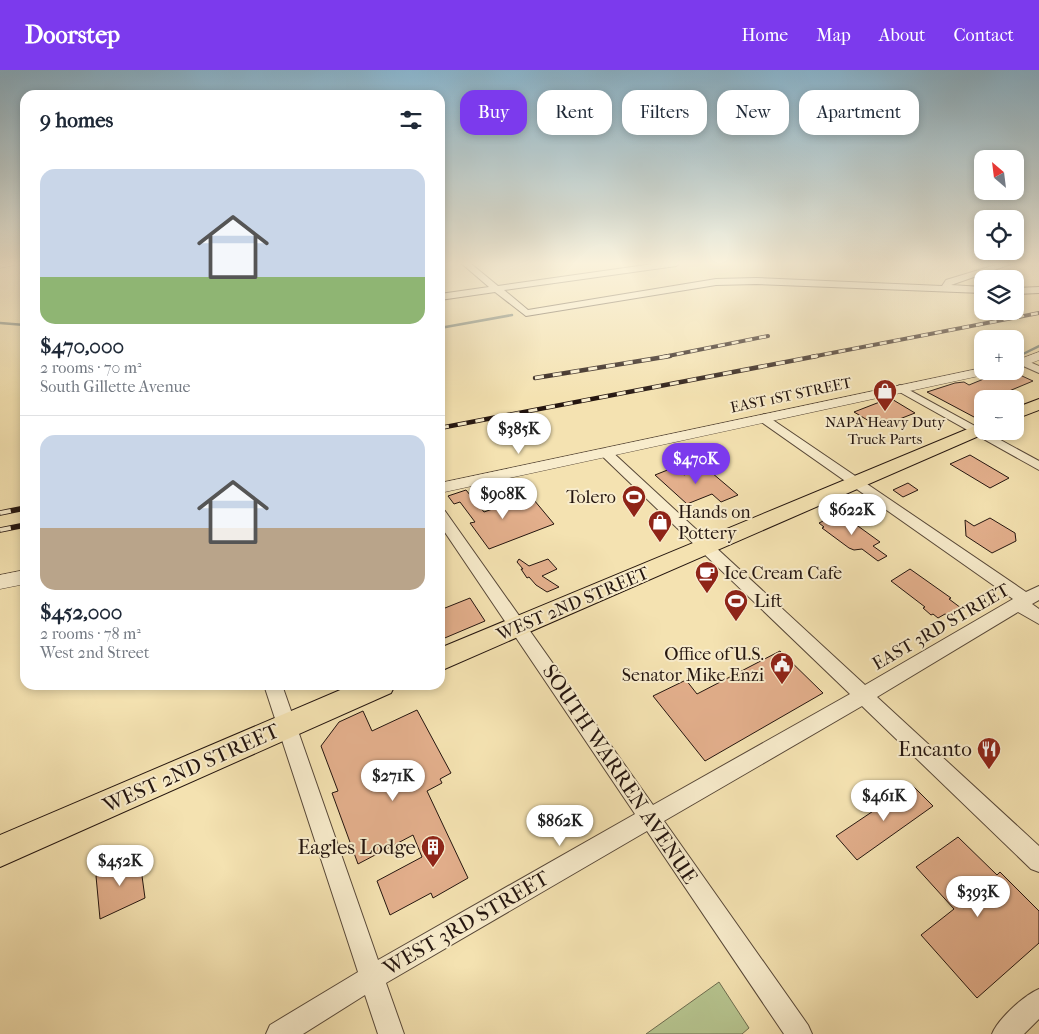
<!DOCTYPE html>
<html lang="en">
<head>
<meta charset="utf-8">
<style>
	:root { --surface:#fff; --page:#f6f6f7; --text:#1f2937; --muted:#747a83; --line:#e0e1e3; --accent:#7c3aed }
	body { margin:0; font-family:"IM FELL French Canon",serif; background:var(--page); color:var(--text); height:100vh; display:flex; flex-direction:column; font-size:19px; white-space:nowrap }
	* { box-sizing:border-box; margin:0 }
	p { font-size:16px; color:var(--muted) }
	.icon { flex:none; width:28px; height:28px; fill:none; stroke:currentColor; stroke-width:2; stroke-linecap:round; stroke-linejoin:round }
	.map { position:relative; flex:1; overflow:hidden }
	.panel { position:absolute; left:20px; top:20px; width:425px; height:600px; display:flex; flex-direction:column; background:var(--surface); border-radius:15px; box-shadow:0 2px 8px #0003 }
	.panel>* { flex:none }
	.guide { position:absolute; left:460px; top:20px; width:475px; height:45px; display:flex; gap:10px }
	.needle { width:32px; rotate:332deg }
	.tools { position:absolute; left:974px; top:80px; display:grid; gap:10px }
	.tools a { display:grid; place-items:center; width:50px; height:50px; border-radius:10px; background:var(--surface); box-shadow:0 2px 8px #0003; font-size:25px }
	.price { position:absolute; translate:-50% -42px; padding:0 11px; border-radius:18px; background:#fff; color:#222; font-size:16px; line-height:32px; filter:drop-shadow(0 1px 2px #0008) }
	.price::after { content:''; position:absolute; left:50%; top:30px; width:15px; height:11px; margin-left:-8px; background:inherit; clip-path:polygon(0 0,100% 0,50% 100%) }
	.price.current { background:var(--accent); color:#fff }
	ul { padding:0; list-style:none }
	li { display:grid; align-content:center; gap:10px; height:265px; padding:0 20px }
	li+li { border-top:1px solid var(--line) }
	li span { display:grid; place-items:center; height:155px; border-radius:15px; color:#555 }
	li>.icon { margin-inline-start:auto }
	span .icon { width:90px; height:90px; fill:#fffc; stroke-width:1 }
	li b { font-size:21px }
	h2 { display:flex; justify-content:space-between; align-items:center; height:60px; padding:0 20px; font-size:21px }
	.pill { padding:0 18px; border-radius:15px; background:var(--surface); box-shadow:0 2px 8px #0003; font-size:18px; line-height:45px }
	.pill.current { background:var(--accent); color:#fff }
	header { display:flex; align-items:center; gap:30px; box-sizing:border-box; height:70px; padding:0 25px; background:var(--accent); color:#fff }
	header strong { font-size:24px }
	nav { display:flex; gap:28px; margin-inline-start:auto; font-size:18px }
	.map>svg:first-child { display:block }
	.green { fill:#b6c48f; stroke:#6d6c4f }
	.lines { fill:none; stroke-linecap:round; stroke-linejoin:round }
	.stream { stroke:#6d7a71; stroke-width:2.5 }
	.building { fill:#e3af8c; stroke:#24150f }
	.minor-casing { stroke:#584838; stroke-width:2 }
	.tertiary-casing { stroke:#584838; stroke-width:1 }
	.primary-casing { stroke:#24150f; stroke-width:2 }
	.minor { fill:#f8eccc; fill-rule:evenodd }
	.tertiary { fill:#f8eccc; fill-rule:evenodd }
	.primary { fill:#f4e2b1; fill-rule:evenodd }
	.rail-far2-casing { stroke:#24150f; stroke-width:4 }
	.rail-far1-casing { stroke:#24150f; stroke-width:4.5 }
	.rail-casing { stroke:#24150f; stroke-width:5.5 }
	.rail-far2 { stroke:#f8eccc; stroke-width:2.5; stroke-dasharray:7; stroke-linecap:butt }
	.rail-far1 { stroke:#f8eccc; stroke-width:3; stroke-dasharray:9; stroke-linecap:butt }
	.rail { stroke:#f8eccc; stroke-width:4; stroke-dasharray:11; stroke-linecap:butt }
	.labels { text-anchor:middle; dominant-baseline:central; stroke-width:4; stroke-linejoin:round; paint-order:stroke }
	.far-street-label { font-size:15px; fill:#24150f; stroke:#f8eccc }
	.far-poi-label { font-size:15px; fill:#24150f; stroke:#f8eccc }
	.poi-label { font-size:18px; fill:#24150f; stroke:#f8eccc; text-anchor:start }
	.street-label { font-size:18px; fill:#24150f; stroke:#f8eccc }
	.near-poi-label { font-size:21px; fill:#24150f; stroke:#f8eccc; text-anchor:end }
	.near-street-label { font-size:21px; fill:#24150f; stroke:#f8eccc }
</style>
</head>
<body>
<header>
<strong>Doorstep</strong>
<nav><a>Home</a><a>Map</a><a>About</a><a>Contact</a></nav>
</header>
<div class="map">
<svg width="1039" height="964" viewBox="0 0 1039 964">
	<rect width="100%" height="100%" fill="#f4e2b1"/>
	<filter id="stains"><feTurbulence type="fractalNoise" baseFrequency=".004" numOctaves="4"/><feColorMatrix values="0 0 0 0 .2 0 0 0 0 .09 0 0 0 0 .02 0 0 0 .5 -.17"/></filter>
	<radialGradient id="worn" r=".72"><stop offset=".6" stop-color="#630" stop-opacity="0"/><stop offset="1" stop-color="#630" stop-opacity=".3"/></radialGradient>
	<!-- green -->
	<path class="green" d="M 719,912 L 749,958 L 742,964 L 646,964 Z"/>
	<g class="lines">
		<!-- stream -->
		<g class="stream">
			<path d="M 0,253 L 25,255"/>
			<path d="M 440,258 L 512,245"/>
			<path d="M 1021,285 L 1039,276"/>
		</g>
	</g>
	<!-- building -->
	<g class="building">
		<path d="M 1011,301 L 1033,311 L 990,329 L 982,329 L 982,344 L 974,347 L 927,322 L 955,313 L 964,312 L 969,315 L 996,304 L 999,306 Z"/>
		<path d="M 890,328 L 915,343 L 879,357 L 854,342 Z"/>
		<path d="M 970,385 L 1009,408 L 990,418 L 950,394 Z"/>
		<path d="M 675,397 L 684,405 L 705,397 L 738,425 L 721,432 L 712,424 L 687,434 L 655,405 Z"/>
		<path d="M 908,413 L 918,420 L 903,427 L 893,420 Z"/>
		<path d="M 466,420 L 484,442 L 498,437 L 502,442 L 534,430 L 554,454 L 489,479 L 470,453 L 475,452 L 460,432 L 454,434 L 448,426 Z"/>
		<path d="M 840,443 L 880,472 L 873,476 L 887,486 L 878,491 L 862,479 L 854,480 L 849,478 L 822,458 L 824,457 L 819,453 Z"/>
		<path d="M 990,448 L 1015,463 L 1016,471 L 992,483 L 966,466 L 965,450 L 974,456 Z"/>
		<path d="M 519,489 L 529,496 L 548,489 L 557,499 L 542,506 L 559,517 L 547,522 L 536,515 L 529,507 L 527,508 L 521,499 L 523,499 L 517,492 Z"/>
		<path d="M 910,499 L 951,528 L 949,529 L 961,538 L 947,545 L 945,544 L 938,548 L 933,544 L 931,545 L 923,538 L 925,537 L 891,511 Z"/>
		<path d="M 470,528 L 485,551 L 440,570 L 440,540 Z"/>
		<path d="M 780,581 L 823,623 L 705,691 L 653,626 L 686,610 L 697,624 Z"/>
		<path d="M 417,640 L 451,703 L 440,709 L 442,713 L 427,721 L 468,808 L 433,828 L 431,823 L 390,845 L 377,811 L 422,787 L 413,765 L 358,794 L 332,723 L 338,721 L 321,676 L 339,652 L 363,641 L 372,661 Z"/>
		<path d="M 912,715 L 933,736 L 857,790 L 836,766 Z"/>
		<path d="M 958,767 L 997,805 L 1000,802 L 1039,841 L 1039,873 L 977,928 L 921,865 L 954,839 L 916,797 Z"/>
		<path d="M 139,784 L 145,828 L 100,849 L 96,806 Z"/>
	</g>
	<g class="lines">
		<!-- minor casing -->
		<g class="minor-casing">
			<g id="minor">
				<path d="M 461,193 L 470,193 L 498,216 L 660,193 L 680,193 L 676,196 L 504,220 L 528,240 L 716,209 L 756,208 L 942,216 L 946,210 L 1002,193 L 1014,193 L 951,215 L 982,217 L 982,223 L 756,214 L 716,215 L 526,246 L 495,222 L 440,230 L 440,224 L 489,217 Z"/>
				<path d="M 1039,217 L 1039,223 L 1015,224 L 1015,218 Z"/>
				<path d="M 1025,290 L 1039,296 L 1039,303 L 1021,295 L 1020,293 L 1021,291 Z"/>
				<path d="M 900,315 L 1039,391 L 1039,400 L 896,320 L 894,318 Z"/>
				<path d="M 764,344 L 1026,522 L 1039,516 L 1039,530 L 1032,534 L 1039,539 L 1039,554 L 1018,542 L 877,627 L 1039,776 L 1039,802 L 1031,799 L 862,636 L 664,751 L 808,955 L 812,964 L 784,964 L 647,761 L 386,913 L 404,964 L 378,964 L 365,925 L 303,964 L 266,964 L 270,955 L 358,902 L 264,615 L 282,615 L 378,890 L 635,744 L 440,455 L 440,439 L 445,441 L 653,735 L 850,624 L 601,385 L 599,382 L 601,379 L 609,379 L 865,615 L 1013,529 L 760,351 L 758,348 Z"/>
				<path d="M 1039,919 L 1039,949 L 1024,964 L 992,964 C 998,949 1023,926 1039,919 Z"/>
			</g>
		</g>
		<!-- tertiary casing -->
		<g class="tertiary-casing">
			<g id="tertiary">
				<path d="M 0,193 L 17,193 L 15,195 L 0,198 Z"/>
				<path d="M 1039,282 L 1039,290 L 1015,299 L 1015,291 Z"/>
				<path d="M 982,298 L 982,301 L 990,301 L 988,304 L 440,423 L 440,413 Z"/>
				<path d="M 25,500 L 25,514 L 0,519 L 0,505 Z"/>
			</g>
		</g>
		<!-- primary casing -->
		<g class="primary-casing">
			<g id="primary">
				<path d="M 1039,329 L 1039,340 L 1015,349 L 1015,338 Z"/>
				<path d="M 982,353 L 982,361 L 988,362 L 440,601 L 440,578 Z"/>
				<path d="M 352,615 L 395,615 L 391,623 L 0,797 L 0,765 Z"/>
			</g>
		</g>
		<!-- minor -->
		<use href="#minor" class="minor"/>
		<!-- tertiary -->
		<use href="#tertiary" class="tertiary"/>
		<!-- primary -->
		<use href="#primary" class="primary"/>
		<!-- rail-far2 casing -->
		<g class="rail-far2-casing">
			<g id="rail-far2">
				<path d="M 663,287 L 768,266"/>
				<path d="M 811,287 L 1039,243"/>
			</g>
		</g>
		<!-- rail-far1 casing -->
		<g class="rail-far1-casing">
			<g id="rail-far1">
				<path d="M 535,308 L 670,286"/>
				<path d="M 440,358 L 817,286"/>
			</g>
		</g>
		<!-- rail casing -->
		<g class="rail-casing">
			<g id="rail">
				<path d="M 0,443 L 25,438"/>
				<path d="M 0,460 L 25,455"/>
			</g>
		</g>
		<!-- rail-far2 -->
		<use href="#rail-far2" class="rail-far2"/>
		<!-- rail-far1 -->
		<use href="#rail-far1" class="rail-far1"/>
		<!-- rail -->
		<use href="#rail" class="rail"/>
	</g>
	<!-- sky -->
	<linearGradient id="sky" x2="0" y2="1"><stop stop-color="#8ab8d2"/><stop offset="0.59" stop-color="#faf2dc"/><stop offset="1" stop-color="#faf2dc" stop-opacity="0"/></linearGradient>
	<rect width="1039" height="328" fill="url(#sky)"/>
	<!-- icons -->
	<defs>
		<g id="shop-pin" transform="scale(1.25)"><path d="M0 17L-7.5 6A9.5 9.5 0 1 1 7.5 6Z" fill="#8f2418" stroke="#f8eccc"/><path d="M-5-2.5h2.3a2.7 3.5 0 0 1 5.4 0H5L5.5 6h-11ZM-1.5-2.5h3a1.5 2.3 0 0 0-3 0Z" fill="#fff"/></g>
		<g id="stadium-pin" transform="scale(1.25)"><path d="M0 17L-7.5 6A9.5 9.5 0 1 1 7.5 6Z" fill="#8f2418" stroke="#f8eccc"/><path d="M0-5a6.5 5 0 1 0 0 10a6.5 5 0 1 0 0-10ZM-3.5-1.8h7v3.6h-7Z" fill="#fff"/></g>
		<g id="cafe-pin" transform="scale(1.25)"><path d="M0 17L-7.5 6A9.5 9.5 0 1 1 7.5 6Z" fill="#8f2418" stroke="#f8eccc"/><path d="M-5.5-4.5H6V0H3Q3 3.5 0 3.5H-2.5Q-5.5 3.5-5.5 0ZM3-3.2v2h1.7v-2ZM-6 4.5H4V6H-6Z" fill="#fff"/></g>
		<g id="civic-pin" transform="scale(1.25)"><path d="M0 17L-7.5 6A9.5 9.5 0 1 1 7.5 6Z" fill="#8f2418" stroke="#f8eccc"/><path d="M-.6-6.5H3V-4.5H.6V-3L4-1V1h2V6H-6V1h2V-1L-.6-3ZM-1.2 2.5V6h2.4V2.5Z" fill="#fff"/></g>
		<g id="restaurant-pin" transform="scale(1.25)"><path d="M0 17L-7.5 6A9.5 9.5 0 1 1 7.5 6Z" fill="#8f2418" stroke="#f8eccc"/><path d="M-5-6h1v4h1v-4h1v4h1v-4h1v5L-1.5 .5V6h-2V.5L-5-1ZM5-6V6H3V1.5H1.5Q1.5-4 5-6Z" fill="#fff"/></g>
		<g id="building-pin" transform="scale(1.25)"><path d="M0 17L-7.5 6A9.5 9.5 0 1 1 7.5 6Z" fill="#8f2418" stroke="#f8eccc"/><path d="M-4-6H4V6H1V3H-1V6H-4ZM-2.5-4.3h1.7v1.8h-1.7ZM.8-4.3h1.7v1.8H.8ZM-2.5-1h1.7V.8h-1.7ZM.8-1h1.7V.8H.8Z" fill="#fff"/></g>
	</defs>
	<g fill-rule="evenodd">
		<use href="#shop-pin" x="885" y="321"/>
		<use href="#stadium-pin" x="634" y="427"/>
		<use href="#shop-pin" x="660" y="452"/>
		<use href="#cafe-pin" x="707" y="503"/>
		<use href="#stadium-pin" x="736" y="531"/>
		<use href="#civic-pin" x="782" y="594"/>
		<use href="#restaurant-pin" x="989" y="679"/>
		<use href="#building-pin" x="433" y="777"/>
	</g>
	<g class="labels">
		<!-- far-street labels -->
		<g class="far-street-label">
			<text transform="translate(791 325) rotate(-12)">EAST 1ST STREET</text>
		</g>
		<!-- far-poi labels -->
		<g class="far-poi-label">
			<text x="885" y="352">NAPA Heavy Duty<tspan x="885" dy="17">Truck Parts</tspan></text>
		</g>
		<!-- poi labels -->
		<g class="poi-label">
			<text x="616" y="427" text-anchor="end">Tolero</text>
			<text x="678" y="442">Hands on<tspan x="678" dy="21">Pottery</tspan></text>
			<text x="724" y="503">Ice Cream Cafe</text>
			<text x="754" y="531">Lift</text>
			<text x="764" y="584" text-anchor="end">Office of U.S.<tspan x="764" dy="21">Senator Mike Enzi</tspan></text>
		</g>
		<!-- street labels -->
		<g class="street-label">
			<text transform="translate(573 534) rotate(-23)">WEST 2ND STREET</text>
			<text transform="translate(941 557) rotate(-30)">EAST 3RD STREET</text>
		</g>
		<!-- near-poi labels -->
		<g class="near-poi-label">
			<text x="972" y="679">Encanto</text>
			<text x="416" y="777">Eagles Lodge</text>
		</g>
		<!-- near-street labels -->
		<g class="near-street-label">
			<text transform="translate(191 698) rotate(-24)">WEST 2ND STREET</text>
			<text transform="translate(620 704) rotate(56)">SOUTH WARREN AVENUE</text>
			<text transform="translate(466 853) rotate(-30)">WEST 3RD STREET</text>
		</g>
	</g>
	<rect width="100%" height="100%" filter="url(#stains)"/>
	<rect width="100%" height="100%" fill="url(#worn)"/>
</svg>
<div class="tools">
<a><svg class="needle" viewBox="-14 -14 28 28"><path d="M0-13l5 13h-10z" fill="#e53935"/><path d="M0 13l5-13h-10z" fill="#747a83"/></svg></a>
<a><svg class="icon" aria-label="locate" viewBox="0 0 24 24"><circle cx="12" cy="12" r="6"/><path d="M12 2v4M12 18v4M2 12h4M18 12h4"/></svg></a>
<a><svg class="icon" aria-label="layers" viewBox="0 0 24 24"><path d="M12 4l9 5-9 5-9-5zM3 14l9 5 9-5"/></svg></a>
<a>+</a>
<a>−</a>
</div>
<b class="price" style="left:519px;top:385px">$385K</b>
<b class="price current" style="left:696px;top:415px">$470K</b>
<b class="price" style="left:503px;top:450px">$908K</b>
<b class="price" style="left:852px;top:466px">$622K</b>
<b class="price" style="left:393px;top:732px">$271K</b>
<b class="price" style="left:884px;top:752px">$461K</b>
<b class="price" style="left:560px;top:777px">$862K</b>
<b class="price" style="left:120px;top:817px">$452K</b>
<b class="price" style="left:978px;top:848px">$393K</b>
<div class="guide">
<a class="pill current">Buy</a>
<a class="pill">Rent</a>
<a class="pill">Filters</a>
<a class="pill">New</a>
<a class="pill">Apartment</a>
</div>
<section class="panel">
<h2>9 homes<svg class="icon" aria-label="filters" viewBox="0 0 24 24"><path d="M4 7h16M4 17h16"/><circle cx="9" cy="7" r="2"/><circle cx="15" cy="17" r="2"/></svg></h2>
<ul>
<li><span style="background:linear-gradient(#c9d6e8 70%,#8fb573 0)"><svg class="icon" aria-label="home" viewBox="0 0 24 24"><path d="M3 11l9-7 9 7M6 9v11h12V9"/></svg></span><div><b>$470,000</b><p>2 rooms · 70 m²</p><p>South Gillette Avenue</p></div></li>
<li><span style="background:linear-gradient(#c9d6e8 60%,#b9a48a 0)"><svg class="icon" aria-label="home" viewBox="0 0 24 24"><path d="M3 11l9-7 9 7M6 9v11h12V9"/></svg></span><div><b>$452,000</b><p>2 rooms · 78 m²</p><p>West 2nd Street</p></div></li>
</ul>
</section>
</div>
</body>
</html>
